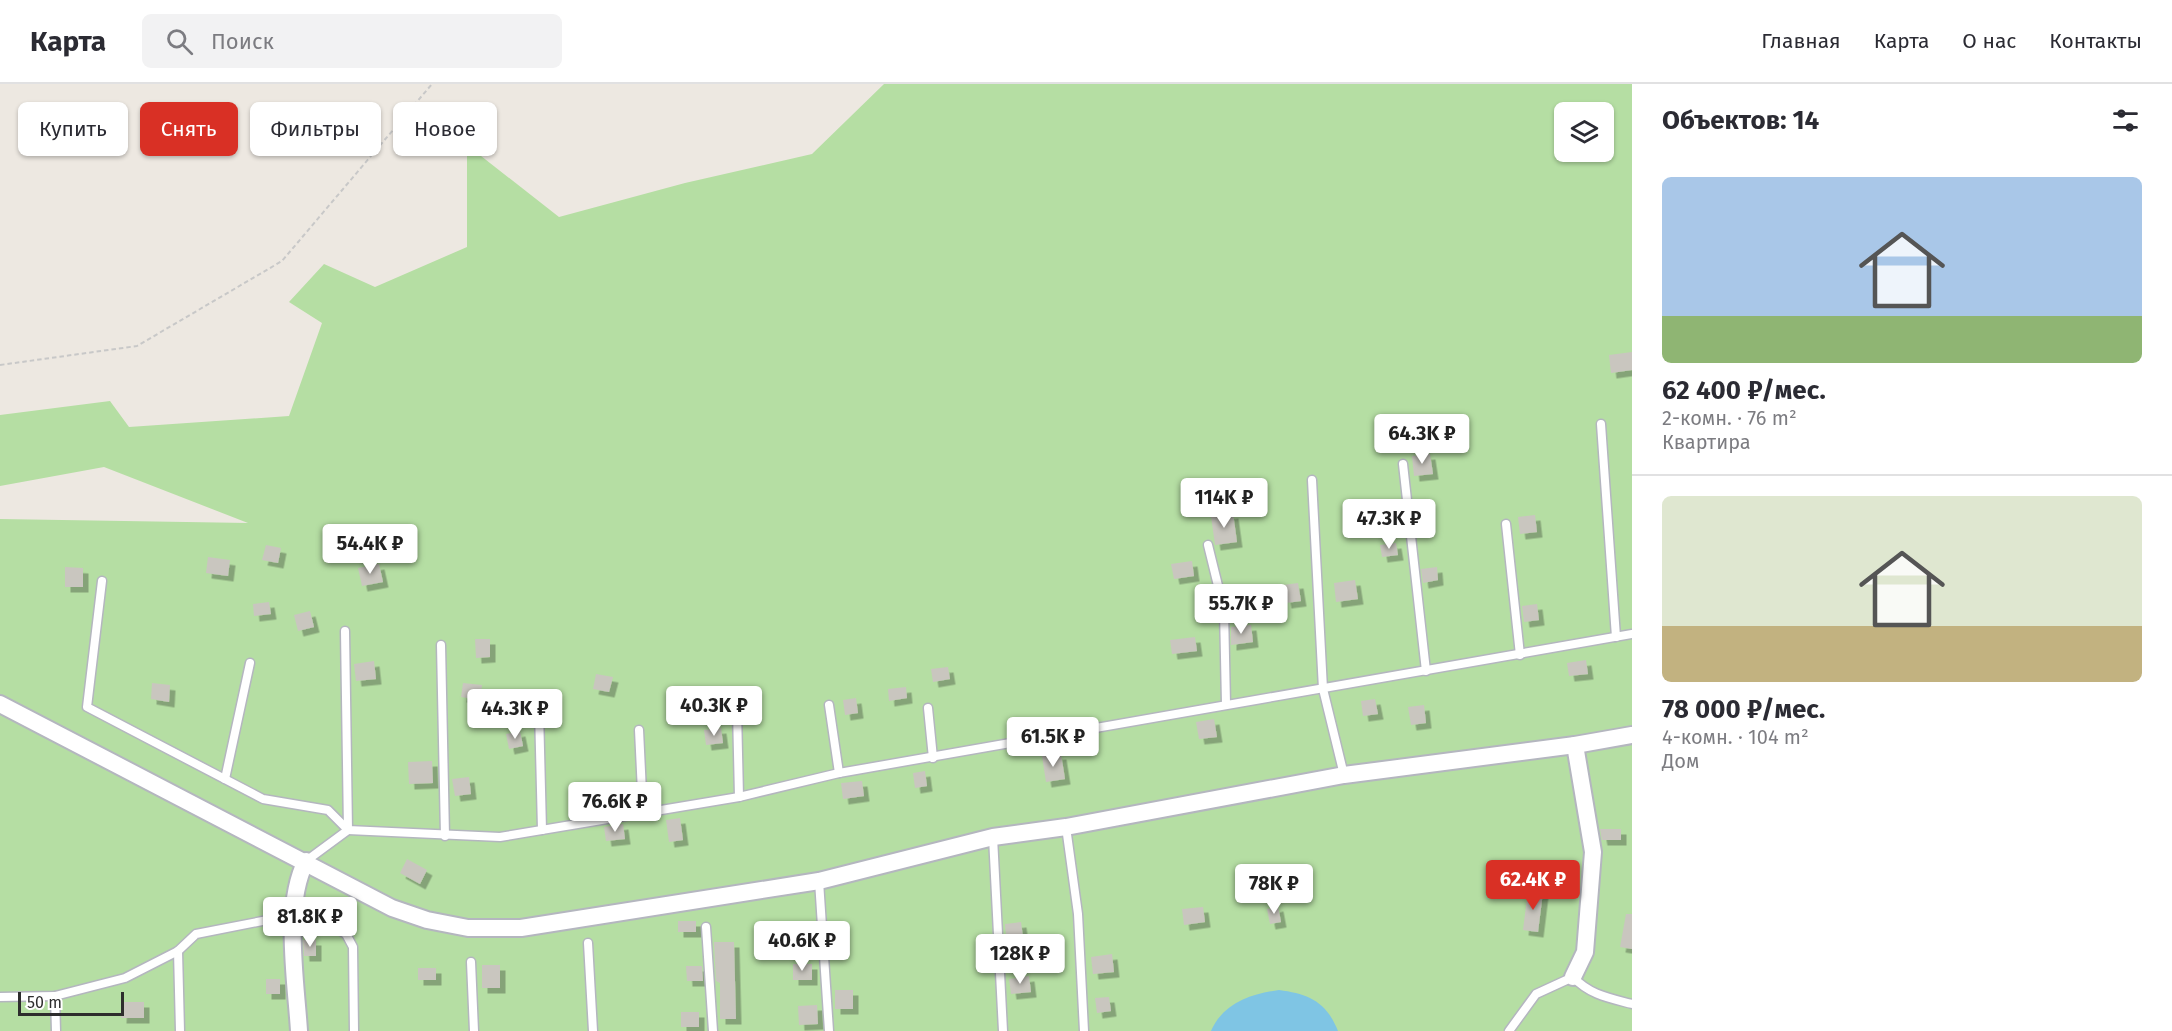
<!DOCTYPE html>
<html lang="ru">
<head>
<meta charset="utf-8">
<style>
	:root { --surface:#fff; --page:#f2f2f3; --text:#2b2b33; --muted:#7c7c81; --line:#e1e1e2; --accent:#d93025 }
	body { margin:0; font-family:"Fira Sans",sans-serif; background:var(--page); color:var(--text); height:100vh; display:flex; flex-direction:column; font-size:22px; white-space:nowrap }
	* { box-sizing:border-box; margin:0 }
	p { font-size:20px; color:var(--muted) }
	.icon { flex:none; width:33px; height:33px; fill:none; stroke:currentColor; stroke-width:2; stroke-linecap:round; stroke-linejoin:round }
	.map { position:relative; flex:1; overflow:hidden }
	.details { display:flex; flex-direction:column; background:var(--surface); width:540px }
	.details>* { flex:none }
	.top-card { position:absolute; left:18px; top:18px; width:570px; height:54px; display:flex; gap:12px }
	.buttons { position:absolute; left:1554px; top:18px; display:grid; gap:12px }
	.buttons a { display:grid; place-items:center; width:60px; height:60px; border-radius:9px; background:var(--surface); box-shadow:0 2px 4px #0004; font-size:30px }
	.scale { position:absolute; left:18px; bottom:15px; width:106px; box-sizing:border-box; padding-left:6px; border:3px solid #2d2d2d; border-top:0; font-size:16px; line-height:21px; white-space:nowrap; color:#2d2d2d; -webkit-text-stroke:4px #fff; paint-order:stroke }
	.price { position:absolute; translate:-50% -51px; padding:0 14px; border-radius:6px; background:#fff; color:#222; font-size:20px; line-height:39px; filter:drop-shadow(0 2px 3px #0008) }
	.price::after { content:''; position:absolute; left:50%; top:36px; width:18px; height:14px; margin-left:-9px; background:inherit; clip-path:polygon(0 0,100% 0,50% 100%) }
	.price.current { background:var(--accent); color:#fff }
	ul { padding:0; list-style:none }
	li { display:grid; align-content:center; gap:12px; height:318px; padding:0 30px }
	li+li { border-top:2px solid var(--line) }
	li span { display:grid; place-items:center; height:186px; border-radius:9px; color:#555 }
	li>.icon { margin-inline-start:auto }
	span .icon { width:108px; height:108px; fill:#fffc; stroke-width:1 }
	li b { font-size:26px }
	h2 { display:flex; justify-content:space-between; align-items:center; height:72px; padding:0 30px; font-size:26px }
	.tag { padding:0 21px; border-radius:9px; background:var(--surface); box-shadow:0 2px 4px #0004; font-size:21px; line-height:54px }
	.tag.current { background:var(--accent); color:#fff }
	header { display:flex; align-items:center; gap:36px; box-sizing:border-box; height:84px; padding:0 30px; background:var(--surface); border-bottom:2px solid var(--line) }
	header strong { font-size:28px }
	nav { display:flex; gap:33px; margin-inline-start:auto; font-size:21px }
	.search { width:420px; height:54px; background:var(--page); display:flex; align-items:center; gap:15px; box-sizing:border-box; padding:0 21px; border-radius:9px; color:var(--muted); font-size:22px }
	main { display:flex; flex:1; min-height:0 }
	.map>svg:first-child { display:block }
	.green { fill:#b5dea3; fill-rule:evenodd }
	.water { fill:#7fc5e4 }
	.building { fill:#c9c6bf; filter:url(#shadow) }
	.lines { fill:none; stroke-linecap:round; stroke-linejoin:round }
	.lane-casing { stroke:#b4b6bf; stroke-width:11 }
	.street-casing { stroke:#b4b6bf; stroke-width:20 }
	.path { stroke:#c8c8c8; stroke-width:2; stroke-dasharray:4.5 3; stroke-linecap:butt }
	.lane { stroke:#fff; stroke-width:8 }
	.street { stroke:#fff; stroke-width:16 }
</style>
</head>
<body>
<header>
<strong>Карта</strong>
<div class="search"><svg class="icon" aria-label="search" viewBox="0 0 24 24"><circle cx="10" cy="10" r="6"/><path d="M15 15l6 6"/></svg>Поиск</div>
<nav><a>Главная</a><a>Карта</a><a>О нас</a><a>Контакты</a></nav>
</header>
<main>
<div class="map">
<svg width="1632" height="947" viewBox="0 0 1632 947">
	<defs>
		<filter id="shadow"><feDropShadow dx="5.5" dy="5.5" stdDeviation="0" flood-color="#0004"/></filter>
	</defs>
	<rect width="100%" height="100%" fill="#ede8e1"/>
	<!-- green -->
	<path class="green" d="M 884,0 L 1632,0 L 1632,947 L 0,947 L 0,435 L 248,439 L 104,383 L 0,402 L 0,331 L 110,317 L 129,343 L 289,332 L 322,239 L 289,218 L 324,180 L 375,203 L 467,163 L 467,61 L 559,133 L 685,99 L 812,70 ZM 1564,28 L 1604,28 L 1604,68 L 1564,68 Z"/>
	<!-- water -->
	<path class="water" d="M 1279,906 C 1308,910 1326,917 1338,947 L 1211,947 C 1223,919 1251,910 1279,906 Z"/>
	<!-- building -->
	<g class="building">
		<path d="M 1632,268 L 1632,286 L 1611,289 L 1609,271 Z"/>
		<path d="M 1430,370 L 1433,390 L 1414,392 L 1412,372 Z"/>
		<path d="M 1233,429 L 1237,458 L 1215,461 L 1211,432 Z"/>
		<path d="M 1535,431 L 1537,448 L 1520,450 L 1518,433 Z"/>
		<path d="M 1396,459 L 1398,471 L 1382,473 L 1380,461 Z"/>
		<path d="M 266,461 L 281,464 L 278,479 L 262,476 Z"/>
		<path d="M 208,473 L 230,476 L 228,492 L 206,489 Z"/>
		<path d="M 1192,477 L 1194,492 L 1174,495 L 1171,480 Z"/>
		<path d="M 379,480 L 383,498 L 362,502 L 358,484 Z"/>
		<path d="M 65,483 L 83,484 L 83,503 L 65,503 Z"/>
		<path d="M 1437,483 L 1438,496 L 1423,499 L 1421,485 Z"/>
		<path d="M 1355,496 L 1358,515 L 1336,518 L 1334,499 Z"/>
		<path d="M 1298,499 L 1301,517 L 1286,519 L 1283,501 Z"/>
		<path d="M 269,518 L 271,530 L 254,532 L 253,520 Z"/>
		<path d="M 1537,520 L 1539,536 L 1524,538 L 1522,522 Z"/>
		<path d="M 310,527 L 314,543 L 298,547 L 294,531 Z"/>
		<path d="M 1251,541 L 1253,558 L 1231,561 L 1231,543 Z"/>
		<path d="M 1195,553 L 1197,567 L 1172,570 L 1170,556 Z"/>
		<path d="M 475,555 L 490,555 L 490,573 L 476,574 Z"/>
		<path d="M 1586,576 L 1588,590 L 1569,592 L 1567,579 Z"/>
		<path d="M 374,577 L 376,595 L 356,597 L 354,580 Z"/>
		<path d="M 948,583 L 950,595 L 933,598 L 931,585 Z"/>
		<path d="M 596,590 L 613,593 L 609,608 L 593,605 Z"/>
		<path d="M 152,599 L 170,601 L 169,618 L 151,615 Z"/>
		<path d="M 463,599 L 482,601 L 480,616 L 461,613 Z"/>
		<path d="M 906,603 L 907,614 L 889,617 L 888,605 Z"/>
		<path d="M 856,614 L 858,629 L 845,631 L 843,616 Z"/>
		<path d="M 1375,615 L 1378,630 L 1363,632 L 1361,617 Z"/>
		<path d="M 1424,621 L 1426,639 L 1411,641 L 1408,623 Z"/>
		<path d="M 1214,635 L 1217,653 L 1199,655 L 1196,638 Z"/>
		<path d="M 721,644 L 723,659 L 706,661 L 704,646 Z"/>
		<path d="M 520,647 L 523,662 L 509,665 L 506,650 Z"/>
		<path d="M 1061,670 L 1065,695 L 1046,698 L 1042,672 Z"/>
		<path d="M 432,677 L 433,699 L 409,700 L 408,678 Z"/>
		<path d="M 925,687 L 927,702 L 915,704 L 913,689 Z"/>
		<path d="M 469,693 L 471,710 L 455,712 L 452,695 Z"/>
		<path d="M 862,697 L 864,712 L 843,715 L 841,699 Z"/>
		<path d="M 680,734 L 683,756 L 669,758 L 666,736 Z"/>
		<path d="M 623,740 L 625,755 L 606,757 L 604,743 Z"/>
		<path d="M 1600,745 L 1621,745 L 1621,756 L 1602,756 Z"/>
		<path d="M 407,775 L 427,786 L 420,800 L 400,789 Z"/>
		<path d="M 1528,806 L 1543,808 L 1538,848 L 1523,846 Z"/>
		<path d="M 1278,822 L 1281,838 L 1270,840 L 1267,825 Z"/>
		<path d="M 1203,823 L 1205,838 L 1184,841 L 1182,825 Z"/>
		<path d="M 1626,830 L 1632,830 L 1632,865 L 1620,863 Z"/>
		<rect x="678" y="837" width="18" height="11"/>
		<path d="M 1021,838 L 1024,861 L 1007,863 L 1005,840 Z"/>
		<path d="M 303,856 L 316,856 L 316,872 L 304,872 Z"/>
		<path d="M 714,858 L 734,858 L 736,935 L 720,935 L 720,899 L 716,897 Z"/>
		<path d="M 1112,870 L 1114,888 L 1093,890 L 1091,873 Z"/>
		<rect x="793" y="880" width="19" height="16"/>
		<rect x="482" y="881" width="18" height="23"/>
		<path d="M 686,882 L 702,882 L 703,897 L 687,897 Z"/>
		<rect x="418" y="884" width="18" height="12"/>
		<path d="M 1029,892 L 1031,908 L 1011,910 L 1009,895 Z"/>
		<rect x="266" y="895" width="14" height="15"/>
		<rect x="835" y="906" width="18" height="19"/>
		<path d="M 1109,913 L 1111,927 L 1097,929 L 1095,914 Z"/>
		<path d="M 122,918 L 144,918 L 144,934 L 121,934 Z"/>
		<path d="M 817,921 L 818,940 L 799,941 L 798,922 Z"/>
		<rect x="681" y="928" width="18" height="15"/>
	</g>
	<g class="lines">
		<!-- lane casing -->
		<g class="lane-casing">
			<g id="lane">
				<path d="M 1601,340 L 1616,553"/>
				<path d="M 1403,380 L 1426,587"/>
				<path d="M 1312,396 L 1323,605 L 1344,691"/>
				<path d="M 1506,440 L 1520,571"/>
				<path d="M 1208,461 L 1224,526 L 1226,620"/>
				<path d="M 102,497 L 87,623 L 263,715 L 328,726 L 348,746 L 500,753 L 739,713 L 839,689 L 1632,550"/>
				<path d="M 441,561 L 445,752"/>
				<path d="M 829,621 L 839,689"/>
				<path d="M 928,624 L 933,674"/>
				<path d="M 539,626 L 542,746"/>
				<path d="M 737,626 L 739,713"/>
				<path d="M 639,646 L 643,729"/>
				<path d="M 225,695 L 250,579"/>
				<path d="M 1066,743 L 1078,830 L 1084,947"/>
				<path d="M 993,753 L 1003,947"/>
				<path d="M 306,777 L 348,746 L 345,547"/>
				<path d="M 819,797 L 829,947"/>
				<path d="M 706,843 L 713,947"/>
				<path d="M 588,859 L 593,947"/>
				<path d="M 178,867 L 180,947"/>
				<path d="M 471,878 L 474,947"/>
				<path d="M 55,912 L 56,947"/>
				<path d="M 0,913 L 55,912 L 125,894 L 178,867 L 196,850 L 293,831 L 323,837 L 346,850 L 353,863 L 354,947"/>
				<path d="M 1509,947 L 1536,910 L 1573,893 C 1590,911 1609,914 1632,920"/>
			</g>
		</g>
		<!-- street casing -->
		<g class="street-casing">
			<g id="street">
				<path d="M 0,620 L 392,824 L 427,836 L 468,844 L 521,844 L 819,797 L 993,753 L 1066,743 L 1344,691 L 1575,661 L 1632,651"/>
				<path d="M 1573,893 L 1585,868 L 1593,768 L 1575,661"/>
				<path d="M 299,947 C 296,897 283,822 306,777"/>
			</g>
		</g>
		<!-- path -->
		<path class="path" d="M 0,281 L 137,262 L 282,177 L 432,0"/>
		<!-- lane -->
		<use href="#lane" class="lane"/>
		<!-- street -->
		<use href="#street" class="street"/>
	</g>
</svg>
<div class="buttons">
<a><svg class="icon" aria-label="layers" viewBox="0 0 24 24"><path d="M12 4l9 5-9 5-9-5zM3 14l9 5 9-5"/></svg></a>
</div>
<div class="scale">50 m</div>
<b class="price" style="left:1422px;top:381px">64.3K ₽</b>
<b class="price" style="left:1224px;top:445px">114K ₽</b>
<b class="price" style="left:1389px;top:466px">47.3K ₽</b>
<b class="price" style="left:370px;top:491px">54.4K ₽</b>
<b class="price" style="left:1241px;top:551px">55.7K ₽</b>
<b class="price" style="left:714px;top:653px">40.3K ₽</b>
<b class="price" style="left:515px;top:656px">44.3K ₽</b>
<b class="price" style="left:1053px;top:684px">61.5K ₽</b>
<b class="price" style="left:615px;top:749px">76.6K ₽</b>
<b class="price current" style="left:1533px;top:827px">62.4K ₽</b>
<b class="price" style="left:1274px;top:831px">78K ₽</b>
<b class="price" style="left:310px;top:864px">81.8K ₽</b>
<b class="price" style="left:802px;top:888px">40.6K ₽</b>
<b class="price" style="left:1020px;top:901px">128K ₽</b>
<div class="top-card">
<a class="tag">Купить</a>
<a class="tag current">Снять</a>
<a class="tag">Фильтры</a>
<a class="tag">Новое</a>
</div>
</div>
<section class="details">
<h2>Объектов: 14<svg class="icon" aria-label="filters" viewBox="0 0 24 24"><path d="M4 7h16M4 17h16"/><circle cx="9" cy="7" r="2"/><circle cx="15" cy="17" r="2"/></svg></h2>
<ul>
<li><span style="background:linear-gradient(#a9c7e8 75%,#8fb573 0)"><svg class="icon" aria-label="home" viewBox="0 0 24 24"><path d="M3 11l9-7 9 7M6 9v11h12V9"/></svg></span><div><b>62 400 ₽/мес.</b><p>2-комн. · 76 m²</p><p>Квартира</p></div></li>
<li><span style="background:linear-gradient(#dfe7d0 70%,#c2b280 0)"><svg class="icon" aria-label="home" viewBox="0 0 24 24"><path d="M3 11l9-7 9 7M6 9v11h12V9"/></svg></span><div><b>78 000 ₽/мес.</b><p>4-комн. · 104 m²</p><p>Дом</p></div></li>
</ul>
</section>
</main>
</body>
</html>
